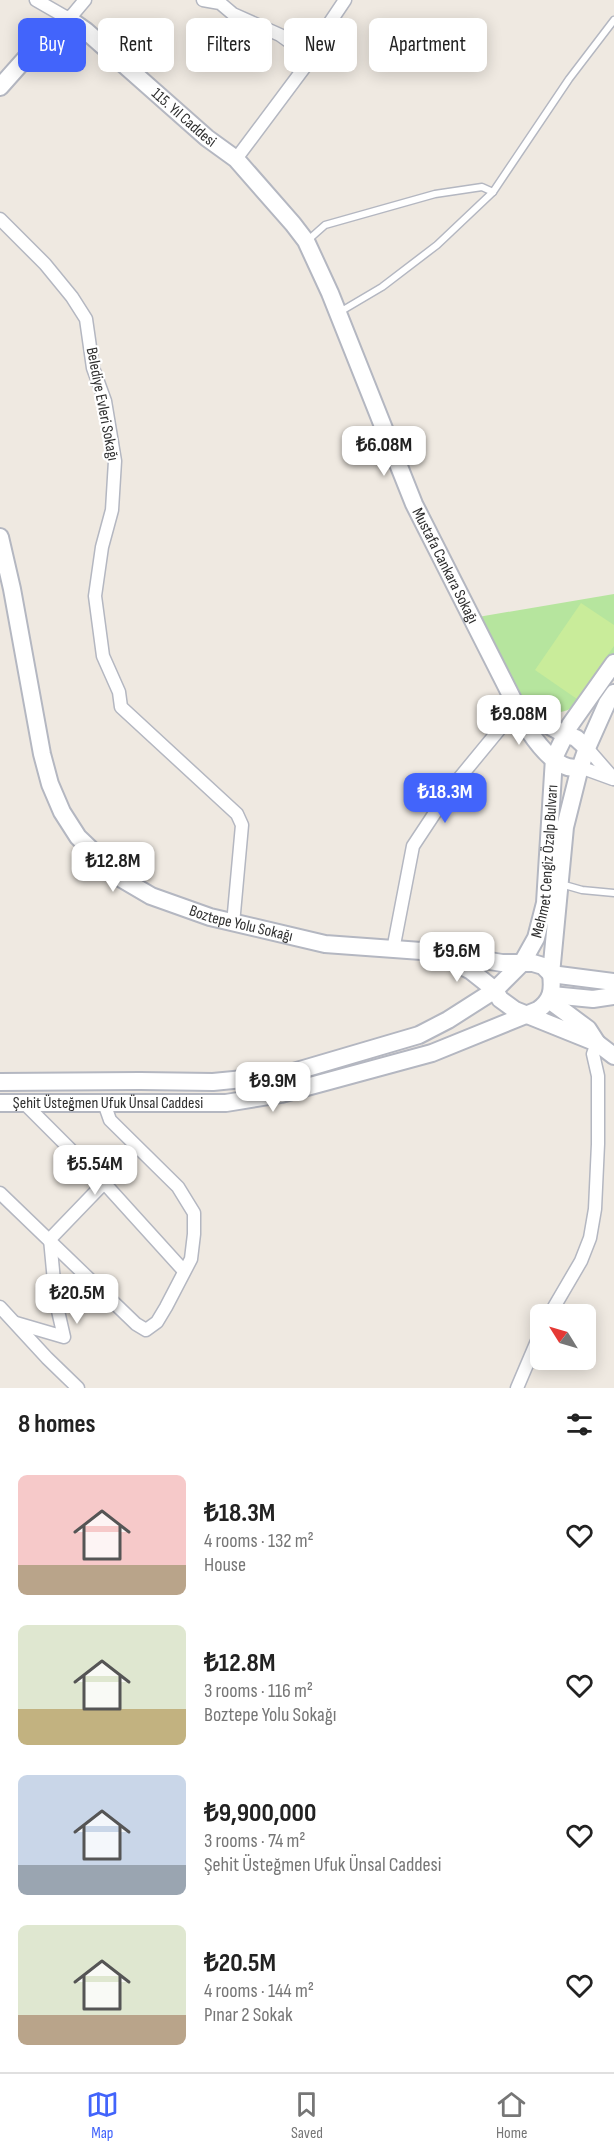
<!DOCTYPE html>
<html lang="en">
<head>
<meta charset="utf-8">
<style>
	:root { --surface:#fff; --page:#f2f2f2; --text:#222; --muted:#767676; --line:#e0e0e0; --accent:#4264fb }
	body { margin:0; font-family:"Sofia Sans Condensed",sans-serif; background:var(--page); color:var(--text); height:100vh; display:flex; flex-direction:column; font-size:22px; white-space:nowrap }
	* { box-sizing:border-box; margin:0 }
	p { font-size:20px; color:var(--muted) }
	.icon { flex:none; width:33px; height:33px; fill:none; stroke:currentColor; stroke-width:2; stroke-linecap:round; stroke-linejoin:round }
	.map { position:relative; height:1388px; overflow:hidden }
	.details { display:flex; flex-direction:column; background:var(--surface); flex:1 }
	.details>* { flex:none }
	.top-card { position:absolute; left:18px; top:18px; width:579px; height:54px; display:flex; gap:12px }
	.needle { width:39px; rotate:307deg }
	.fabs { position:absolute; left:530px; top:1304px; display:grid; gap:12px }
	.fabs a { display:grid; place-items:center; width:66px; height:66px; border-radius:9px; background:var(--surface); box-shadow:0 3px 15px #0003; font-size:30px }
	.price { position:absolute; translate:-50% -51px; padding:0 14px; border-radius:12px; background:#fff; color:#222; font-size:20px; line-height:39px; filter:drop-shadow(0 2px 3px #0008) }
	.price::after { content:''; position:absolute; left:50%; top:36px; width:18px; height:14px; margin-left:-9px; background:inherit; clip-path:polygon(0 0,100% 0,50% 100%) }
	.price.current { background:var(--accent); color:#fff }
	ul { padding:0; list-style:none }
	li { display:flex; align-items:center; gap:18px; height:150px; padding:0 18px }
	li span { display:grid; place-items:center; flex:none; width:168px; height:120px; border-radius:9px; color:#555 }
	li>.icon { margin-inline-start:auto }
	span .icon { width:72px; height:72px; fill:#fffc; stroke-width:1 }
	li b { font-size:26px }
	h2 { display:flex; justify-content:space-between; align-items:center; height:72px; padding:0 18px; font-size:26px }
	.tag { padding:0 21px; border-radius:9px; background:var(--surface); box-shadow:0 3px 15px #0003; font-size:21px; line-height:54px }
	.tag.current { background:var(--accent); color:#fff }
	.tab-bar { display:flex; justify-content:space-around; align-items:center; height:84px; border-top:2px solid var(--line); background:var(--surface); font-size:16px; color:var(--muted) }
	.tab-bar a { display:grid; justify-items:center; gap:3px }
	.tab-bar .current { color:var(--accent) }
	.map>svg:first-child { display:block }
	.green { fill:#b6e59e }
	.pitch { fill:#c9ec9a }
	.lines { fill:none; stroke-linecap:round; stroke-linejoin:round }
	.lane-casing { stroke:#b4b7c1; stroke-width:9 }
	.street-casing { stroke:#b4b7c1; stroke-width:15 }
	.secondary-casing { stroke:#b4b7c1; stroke-width:20 }
	.lane { stroke:#fff; stroke-width:6 }
	.street { stroke:#fff; stroke-width:12 }
	.secondary { stroke:#fff; stroke-width:16 }
	.labels { text-anchor:middle; dominant-baseline:central; stroke-width:4.5; stroke-linejoin:round; paint-order:stroke }
	.street-label { font-size:16px; fill:#2e2e2e; stroke:#fff }
</style>
</head>
<body>
<div class="map">
<svg width="614" height="1388" viewBox="0 0 614 1388">
	<rect width="100%" height="100%" fill="#efe9e1"/>
	<!-- green -->
	<path class="green" d="M 614,594 L 614,653 L 579,702 C 564,718 542,713 524,705 L 478,617 Z"/>
	<!-- pitch -->
	<path class="pitch" d="M 581,603 L 614,625 L 614,646 L 577,699 L 535,670 Z"/>
	<g class="lines">
		<!-- lane casing -->
		<g class="lane-casing">
			<g id="lane">
				<path d="M 307,241 L 325,225 L 435,194 L 482,187 L 493,192"/>
				<path d="M 338,313 L 382,287 L 437,245 L 493,192 L 569,79 L 614,20"/>
				<path d="M 561,884 L 582,890 L 614,893"/>
			</g>
		</g>
		<!-- street casing -->
		<g class="street-casing">
			<g id="street">
				<path d="M 36,0 L 69,19 L 85,0"/>
				<path d="M 203,0 L 220,3 L 233,14 L 280,35 L 308,55"/>
				<path d="M 236,159 L 307,64 L 308,55 L 345,0"/>
				<path d="M 0,219 L 45,264 L 72,297 L 86,319 L 93,368 L 105,401 L 115,461 L 112,510 L 102,547 L 95,596 L 103,656 L 119,692 L 121,707 L 237,814 L 242,825 L 233,924"/>
				<path d="M 587,748 L 614,779"/>
				<path d="M 580,767 L 613,779"/>
				<path d="M 393,950 L 413,846 L 452,787 L 517,708"/>
				<path d="M 24,1103 L 107,1186 L 184,1271"/>
				<path d="M 0,1193 L 136,1324 L 146,1330 L 157,1322 L 166,1307 L 191,1259 L 194,1234 L 194,1213 L 178,1187 L 110,1120 L 104,1103"/>
				<path d="M 0,1307 L 47,1358 L 78,1388"/>
				<path d="M 550,1314 L 581,1261 L 590,1238 L 595,1209 L 598,1144 L 598,1076 L 593,1054 L 597,1043"/>
				<path d="M 16,1323 L 64,1337 L 56,1302 L 50,1239 L 104,1183"/>
				<path d="M 517,1388 L 540,1334"/>
			</g>
		</g>
		<!-- secondary casing -->
		<g class="secondary-casing">
			<g id="secondary">
				<path id="s1" d="M 0,87 L 48,33 L 69,19 L 86,31 L 207,138 L 236,159 L 293,224 L 306,241 L 330,293 L 414,504 L 529,731 C 539,746 560,773 580,767"/>
				<path id="s2" d="M 0,537 L 12,589 L 42,754 L 50,784 L 62,812 L 78,837 L 122,879 L 151,896 L 210,917 L 325,944 L 435,952 L 502,963 L 533,963 L 543,966 L 551,974 L 614,982"/>
				<path d="M 517,708 L 564,734 L 576,738 L 587,748"/>
				<path d="M 446,958 L 471,971 L 495,990 L 500,999 L 515,1010 L 597,1043 L 588,1029 L 549,1000"/>
				<path d="M 552,995 L 593,999 L 614,996"/>
				<path d="M 597,1043 L 614,1056"/>
				<path id="s3" d="M 0,1082 L 140,1081 L 213,1082 L 283,1075 L 419,1035 L 448,1020 L 495,990 L 522,963 L 536,938 L 545,903 L 554,758 L 570,725 L 614,663"/>
				<path id="s4" d="M 0,1103 L 226,1103 L 281,1094 L 432,1053 L 538,1010 C 552,1000 553,990 551,974 L 565,827 L 579,771 L 587,748 L 607,703 L 614,693"/>
			</g>
		</g>
		<!-- lane -->
		<use href="#lane" class="lane"/>
		<!-- street -->
		<use href="#street" class="street"/>
		<!-- secondary -->
		<use href="#secondary" class="secondary"/>
	</g>
	<g class="labels">
		<!-- street labels -->
		<g class="street-label">
			<text stroke="none"><textPath href="#s1" startOffset="249">115. Yıl Caddesi</textPath></text>
			<text transform="translate(102 404) rotate(79)">Belediye Evleri Sokağı</text>
			<text stroke="none"><textPath href="#s1" startOffset="777">Mustafa Cankara Sokağı</textPath></text>
			<text stroke="none"><textPath href="#s3" startOffset="658">Mehmet Cengiz Özalp Bulvarı</textPath></text>
			<text stroke="none"><textPath href="#s2" startOffset="501">Boztepe Yolu Sokağı</textPath></text>
			<text stroke="none"><textPath href="#s4" startOffset="108">Şehit Üsteğmen Ufuk Ünsal Caddesi</textPath></text>
		</g>
	</g>
</svg>
<div class="fabs">
<a><svg class="needle" viewBox="-14 -14 28 28"><path d="M0-13l5 13h-10z" fill="#e53935"/><path d="M0 13l5-13h-10z" fill="#767676"/></svg></a>
</div>
<b class="price" style="left:384px;top:477px">₺6.08M</b>
<b class="price" style="left:519px;top:746px">₺9.08M</b>
<b class="price current" style="left:445px;top:824px">₺18.3M</b>
<b class="price" style="left:113px;top:893px">₺12.8M</b>
<b class="price" style="left:457px;top:983px">₺9.6M</b>
<b class="price" style="left:273px;top:1113px">₺9.9M</b>
<b class="price" style="left:95px;top:1196px">₺5.54M</b>
<b class="price" style="left:77px;top:1325px">₺20.5M</b>
<div class="top-card">
<a class="tag current">Buy</a>
<a class="tag">Rent</a>
<a class="tag">Filters</a>
<a class="tag">New</a>
<a class="tag">Apartment</a>
</div>
</div>
<section class="details">
<h2>8 homes<svg class="icon" aria-label="filters" viewBox="0 0 24 24"><path d="M4 7h16M4 17h16"/><circle cx="9" cy="7" r="2"/><circle cx="15" cy="17" r="2"/></svg></h2>
<ul>
<li><span style="background:linear-gradient(#f6c9c9 75%,#b9a48a 0)"><svg class="icon" aria-label="home" viewBox="0 0 24 24"><path d="M3 11l9-7 9 7M6 9v11h12V9"/></svg></span><div><b>₺18.3M</b><p>4 rooms · 132 m²</p><p>House</p></div><svg class="icon" aria-label="heart" viewBox="0 0 24 24"><path d="M12 20l-8-8c-3-5 5-10 8-4 3-6 11-1 8 4z"/></svg></li>
<li><span style="background:linear-gradient(#dfe7d0 70%,#c2b280 0)"><svg class="icon" aria-label="home" viewBox="0 0 24 24"><path d="M3 11l9-7 9 7M6 9v11h12V9"/></svg></span><div><b>₺12.8M</b><p>3 rooms · 116 m²</p><p>Boztepe Yolu Sokağı</p></div><svg class="icon" aria-label="heart" viewBox="0 0 24 24"><path d="M12 20l-8-8c-3-5 5-10 8-4 3-6 11-1 8 4z"/></svg></li>
<li><span style="background:linear-gradient(#c9d6e8 75%,#9aa5b1 0)"><svg class="icon" aria-label="home" viewBox="0 0 24 24"><path d="M3 11l9-7 9 7M6 9v11h12V9"/></svg></span><div><b>₺9,900,000</b><p>3 rooms · 74 m²</p><p>Şehit Üsteğmen Ufuk Ünsal Caddesi</p></div><svg class="icon" aria-label="heart" viewBox="0 0 24 24"><path d="M12 20l-8-8c-3-5 5-10 8-4 3-6 11-1 8 4z"/></svg></li>
<li><span style="background:linear-gradient(#dfe7d0 75%,#b9a48a 0)"><svg class="icon" aria-label="home" viewBox="0 0 24 24"><path d="M3 11l9-7 9 7M6 9v11h12V9"/></svg></span><div><b>₺20.5M</b><p>4 rooms · 144 m²</p><p>Pınar 2 Sokak</p></div><svg class="icon" aria-label="heart" viewBox="0 0 24 24"><path d="M12 20l-8-8c-3-5 5-10 8-4 3-6 11-1 8 4z"/></svg></li>
</ul>
</section>
<nav class="tab-bar">
<a class="current"><svg class="icon" aria-label="map" viewBox="0 0 24 24"><path d="M3 6l6-2 6 2 6-2v14l-6 2-6-2-6 2zM9 4v14M15 6v14"/></svg>Map</a>
<a><svg class="icon" aria-label="saved" viewBox="0 0 24 24"><path d="M7 4h10v16l-5-4-5 4z"/></svg>Saved</a>
<a><svg class="icon" aria-label="home" viewBox="0 0 24 24"><path d="M3 11l9-7 9 7M6 9v11h12V9"/></svg>Home</a>
</nav>
</body>
</html>
